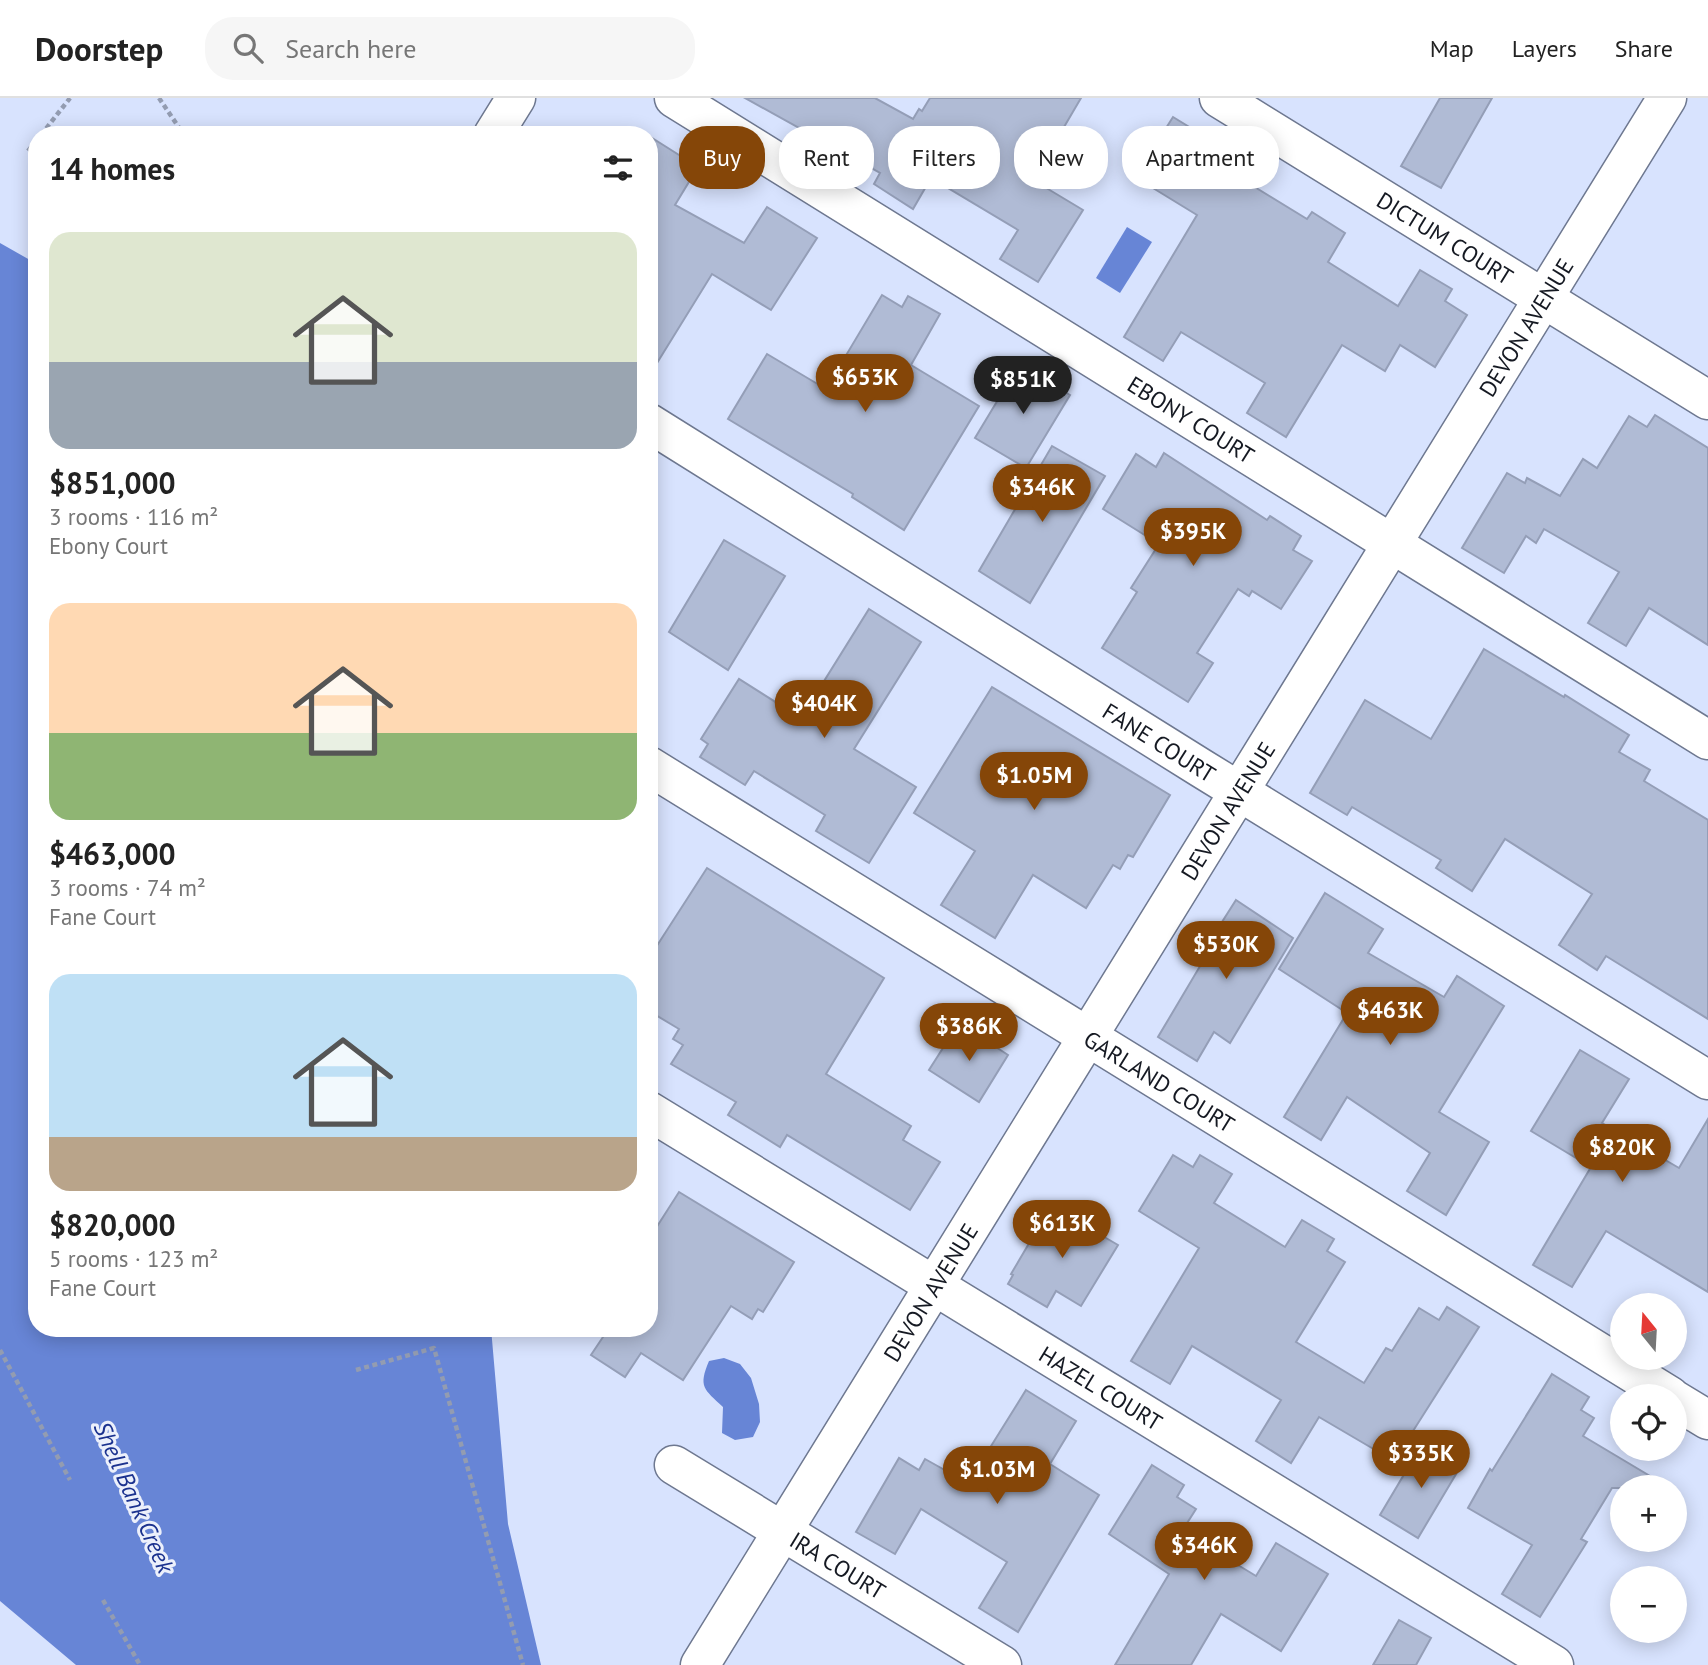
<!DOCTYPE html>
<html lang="en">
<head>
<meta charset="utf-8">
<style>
	:root { --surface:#fff; --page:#f6f6f6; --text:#222; --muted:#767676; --line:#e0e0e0; --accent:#854608 }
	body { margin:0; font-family:"PT Sans",sans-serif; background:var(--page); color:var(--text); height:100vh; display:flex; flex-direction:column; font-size:26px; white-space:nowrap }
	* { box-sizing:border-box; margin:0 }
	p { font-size:23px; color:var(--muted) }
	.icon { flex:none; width:38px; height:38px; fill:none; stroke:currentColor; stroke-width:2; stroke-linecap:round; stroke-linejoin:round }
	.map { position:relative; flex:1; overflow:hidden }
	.panel { position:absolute; left:28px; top:28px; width:630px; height:1211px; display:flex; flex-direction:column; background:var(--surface); border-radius:28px; box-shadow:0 4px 18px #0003 }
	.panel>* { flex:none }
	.top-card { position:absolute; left:679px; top:28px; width:665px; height:63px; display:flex; gap:14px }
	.needle { width:46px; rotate:342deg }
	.controls { position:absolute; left:1610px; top:1195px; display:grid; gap:14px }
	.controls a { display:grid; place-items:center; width:77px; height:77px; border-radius:50%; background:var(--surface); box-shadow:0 4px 18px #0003; font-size:35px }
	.price { position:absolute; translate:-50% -60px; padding:0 16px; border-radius:24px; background:var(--accent); color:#fff; font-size:23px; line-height:46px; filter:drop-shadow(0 2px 4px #0008) }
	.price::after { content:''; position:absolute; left:50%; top:42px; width:21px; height:16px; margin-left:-10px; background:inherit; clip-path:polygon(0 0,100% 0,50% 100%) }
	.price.current { background:#222; color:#fff }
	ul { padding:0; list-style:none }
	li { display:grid; align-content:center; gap:14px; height:371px; padding:0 21px }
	li span { display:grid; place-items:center; height:217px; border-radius:21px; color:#555 }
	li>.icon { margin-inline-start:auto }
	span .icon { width:126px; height:126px; fill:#fffc; stroke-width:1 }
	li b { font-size:30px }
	h2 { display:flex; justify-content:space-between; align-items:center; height:84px; padding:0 21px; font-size:30px }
	.chip { padding:0 24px; border-radius:28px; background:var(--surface); box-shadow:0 4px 18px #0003; font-size:24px; line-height:63px }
	.chip.current { background:var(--accent); color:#fff }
	header { display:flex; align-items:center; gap:42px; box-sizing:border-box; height:98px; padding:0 35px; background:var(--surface); border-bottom:2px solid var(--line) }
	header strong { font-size:33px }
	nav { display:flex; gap:38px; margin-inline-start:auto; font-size:24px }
	.search { width:490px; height:63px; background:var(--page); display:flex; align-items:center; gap:18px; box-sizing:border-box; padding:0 24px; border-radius:28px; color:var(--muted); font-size:26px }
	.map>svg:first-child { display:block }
	.water { fill:#6785d6 }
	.building { fill:#b0bbd5; stroke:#949eb7; stroke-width:2 }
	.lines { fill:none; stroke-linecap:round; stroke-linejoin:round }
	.minor-casing { stroke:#6e7890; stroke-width:41 }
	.path { stroke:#939cb1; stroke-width:4.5; stroke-dasharray:5 3.5; stroke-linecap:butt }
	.minor { stroke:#fff; stroke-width:38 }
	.labels { text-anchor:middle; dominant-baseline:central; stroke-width:6; stroke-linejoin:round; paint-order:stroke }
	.street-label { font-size:23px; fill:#151922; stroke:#ecf0fb }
	.water-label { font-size:24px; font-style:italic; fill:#1b328f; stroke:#ecf0fb }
</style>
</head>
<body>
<header>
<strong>Doorstep</strong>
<div class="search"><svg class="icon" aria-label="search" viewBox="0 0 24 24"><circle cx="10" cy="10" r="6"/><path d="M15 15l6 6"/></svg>Search here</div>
<nav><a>Map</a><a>Layers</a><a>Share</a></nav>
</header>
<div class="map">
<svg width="1708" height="1567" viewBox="0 0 1708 1567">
	<rect width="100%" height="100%" fill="#d8e3fe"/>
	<!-- water -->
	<g class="water">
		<path d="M 1127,129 L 1152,144 L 1120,195 L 1096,180 Z"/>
		<path d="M 0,145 L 37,166 L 37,1230 L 491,1230 L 508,1426 L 541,1567 L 76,1567 L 0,1503 Z"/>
		<path d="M 724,1260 L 740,1266 L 751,1280 L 759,1306 L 760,1324 L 753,1339 L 735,1342 L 722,1335 L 723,1309 C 704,1291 698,1289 709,1263 Z"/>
	</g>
	<!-- building -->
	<g class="building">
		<path d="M 745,0 L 875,0 L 913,21 L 919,11 L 922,13 L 930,0 L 1081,0 L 1033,82 L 1083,112 L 1038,184 L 1000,161 L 1018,132 L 931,80 L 913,111 L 874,86 L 880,75 Z"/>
		<path d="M 1440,0 L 1492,0 L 1441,90 L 1401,68 Z"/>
		<path d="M 1173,19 L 1204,38 L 1195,51 L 1214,64 L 1307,121 L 1312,114 L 1345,135 L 1328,164 L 1398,208 L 1420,172 L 1452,191 L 1445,203 L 1467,217 L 1435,269 L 1400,247 L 1385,273 L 1342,247 L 1286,339 L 1247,315 L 1265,285 L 1181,234 L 1163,263 L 1124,239 L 1197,117 L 1135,79 Z"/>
		<path d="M 649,38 L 698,69 L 675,107 L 744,145 L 767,109 L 817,140 L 771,212 L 712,176 L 649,278 Z"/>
		<path d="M 882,197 L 902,209 L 908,198 L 940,216 L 911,267 L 979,308 L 904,432 L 852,399 L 853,396 L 728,321 L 767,256 L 826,291 Z"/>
		<path d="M 1019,267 L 1070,297 L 1026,370 L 975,340 Z"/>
		<path d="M 1655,317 L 1708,350 L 1708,547 L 1649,510 L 1626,548 L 1588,525 L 1619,474 L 1544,431 L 1536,445 L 1526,438 L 1504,475 L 1462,450 L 1507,375 L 1525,385 L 1527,380 L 1560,398 L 1583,361 L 1597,370 L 1629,318 L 1647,329 Z"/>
		<path d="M 1052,348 L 1105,378 L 1030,505 L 979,473 Z"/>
		<path d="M 1164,355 L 1267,422 L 1270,418 L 1301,438 L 1293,452 L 1312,463 L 1281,511 L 1252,493 L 1249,498 L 1238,491 L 1197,555 L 1213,565 L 1188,604 L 1102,550 L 1137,494 L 1131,490 L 1159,446 L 1103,411 L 1136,356 L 1156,369 Z"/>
		<path d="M 724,442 L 785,478 L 728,572 L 669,534 Z"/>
		<path d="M 869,511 L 921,544 L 854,651 L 916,689 L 869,765 L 816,733 L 825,717 L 754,673 L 745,687 L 700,659 L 708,646 L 701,641 L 739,581 L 801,620 Z"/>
		<path d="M 1484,551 L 1564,599 L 1565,597 L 1629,637 L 1619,654 L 1650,672 L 1644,683 L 1708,722 L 1708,921 L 1606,858 L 1597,872 L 1559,847 L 1592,796 L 1505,741 L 1472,793 L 1436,770 L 1441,762 L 1352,709 L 1347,717 L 1310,695 L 1365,602 L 1431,641 Z"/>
		<path d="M 992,589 L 1170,697 L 1133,759 L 1128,757 L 1120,771 L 1113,767 L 1086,810 L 1033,777 L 995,840 L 941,807 L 975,753 L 914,715 Z"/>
		<path d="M 707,770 L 884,880 L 826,976 L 911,1028 L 903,1042 L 940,1064 L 910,1112 L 787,1037 L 780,1049 L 728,1017 L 736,1004 L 671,966 L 683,947 L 673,941 L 679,931 L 649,913 L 649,860 Z"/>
		<path d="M 1325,795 L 1383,831 L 1368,855 L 1444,899 L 1457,878 L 1504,908 L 1439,1014 L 1489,1044 L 1446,1117 L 1407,1093 L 1430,1055 L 1347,999 L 1321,1042 L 1284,1019 L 1347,915 L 1279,871 Z"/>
		<path d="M 1236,802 L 1293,840 L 1230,945 L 1214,934 L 1197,963 L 1158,939 L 1212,848 L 1208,846 Z"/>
		<path d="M 959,925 L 1008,957 L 979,1004 L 929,972 Z"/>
		<path d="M 1580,952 L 1629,981 L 1602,1025 L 1679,1070 L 1708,1021 L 1708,1194 L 1606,1133 L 1572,1189 L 1533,1167 L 1591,1069 L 1531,1033 Z"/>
		<path d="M 1173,1057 L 1193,1069 L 1200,1057 L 1232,1076 L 1214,1105 L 1285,1149 L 1302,1122 L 1334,1141 L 1327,1153 L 1345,1164 L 1296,1244 L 1364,1285 L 1386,1250 L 1392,1253 L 1419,1210 L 1439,1222 L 1447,1209 L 1479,1229 L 1394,1363 L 1319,1319 L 1291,1365 L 1256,1343 L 1281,1302 L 1192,1248 L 1170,1286 L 1131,1263 L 1199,1150 L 1139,1113 Z"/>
		<path d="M 679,1094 L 794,1164 L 763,1214 L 758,1211 L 752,1221 L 731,1208 L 683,1282 L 641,1255 L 625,1279 L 591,1257 L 607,1233 L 603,1230 L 649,1230 L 649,1141 Z"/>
		<path d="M 1051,1108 L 1118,1147 L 1081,1208 L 1056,1193 L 1047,1209 L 1008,1186 L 1013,1177 L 1011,1176 Z"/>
		<path d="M 1552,1276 L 1589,1299 L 1581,1312 L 1594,1320 L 1583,1338 L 1670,1390 L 1612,1390 L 1581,1441 L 1587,1444 L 1540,1519 L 1502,1496 L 1532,1447 L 1468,1410 L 1490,1371 L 1492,1373 Z"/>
		<path d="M 1026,1292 L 1076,1323 L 1050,1366 L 1099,1397 L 1018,1534 L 979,1510 L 1007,1464 L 921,1411 L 895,1456 L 856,1434 L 899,1360 L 919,1372 L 925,1361 L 968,1385 Z"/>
		<path d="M 1424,1343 L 1462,1366 L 1418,1440 L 1380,1417 Z"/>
		<path d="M 1152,1367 L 1184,1387 L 1177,1399 L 1196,1411 L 1182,1433 L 1256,1478 L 1276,1445 L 1328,1476 L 1281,1553 L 1221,1516 L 1191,1567 L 1115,1567 L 1169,1476 L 1109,1436 Z"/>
		<path d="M 1399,1522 L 1431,1540 L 1416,1567 L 1373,1567 Z"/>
	</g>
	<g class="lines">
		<!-- minor casing -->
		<g class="minor-casing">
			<g id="minor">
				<path id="s1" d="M 674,0 L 1708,642"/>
				<path id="s2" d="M 1219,0 L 1708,302"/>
				<path d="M 493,37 L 516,0"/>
				<path id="s3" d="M 649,325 L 1201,670 L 1708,982"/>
				<path id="s4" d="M 649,668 L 1670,1298"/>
				<path id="s5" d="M 649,1013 L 1554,1567"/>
				<path d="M 1675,1302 L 1708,1322"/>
				<path id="s6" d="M 674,1367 L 1002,1567"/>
				<path id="s7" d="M 700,1567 L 1667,0"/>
			</g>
		</g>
		<!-- path -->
		<g class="path">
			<path d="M 159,0 L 184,37"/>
			<path d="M 41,37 L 70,0"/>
			<path d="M 28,53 L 37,42"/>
			<path d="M 0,1252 L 70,1382"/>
			<path d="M 356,1272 L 434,1250 L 523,1567"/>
			<path d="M 103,1502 L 140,1567"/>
		</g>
		<!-- minor -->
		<use href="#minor" class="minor"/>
	</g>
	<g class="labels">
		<!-- street labels -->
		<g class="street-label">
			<text stroke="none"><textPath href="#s2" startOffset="266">DICTUM COURT</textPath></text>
			<text stroke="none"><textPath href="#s7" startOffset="1572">DEVON AVENUE</textPath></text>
			<text stroke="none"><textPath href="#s1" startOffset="609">EBONY COURT</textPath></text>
			<text stroke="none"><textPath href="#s3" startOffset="602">FANE COURT</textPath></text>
			<text stroke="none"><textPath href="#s7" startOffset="1004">DEVON AVENUE</textPath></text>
			<text stroke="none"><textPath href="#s4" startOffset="600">GARLAND COURT</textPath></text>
			<text stroke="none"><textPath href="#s7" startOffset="438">DEVON AVENUE</textPath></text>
			<text stroke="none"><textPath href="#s5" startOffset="530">HAZEL COURT</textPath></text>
			<text stroke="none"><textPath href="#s6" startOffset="192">IRA COURT</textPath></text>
		</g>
		<!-- water labels -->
		<g class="water-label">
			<text transform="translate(134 1399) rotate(66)">Shell Bank Creek</text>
		</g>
	</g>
</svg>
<div class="controls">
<a><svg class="needle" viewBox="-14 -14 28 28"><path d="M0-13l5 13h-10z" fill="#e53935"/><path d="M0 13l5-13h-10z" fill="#767676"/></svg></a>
<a><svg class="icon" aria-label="locate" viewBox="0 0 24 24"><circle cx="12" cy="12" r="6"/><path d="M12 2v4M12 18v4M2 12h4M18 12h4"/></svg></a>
<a>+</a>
<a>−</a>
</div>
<b class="price" style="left:865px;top:316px">$653K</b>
<b class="price current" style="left:1023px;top:318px">$851K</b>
<b class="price" style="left:1042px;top:426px">$346K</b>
<b class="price" style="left:1193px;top:470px">$395K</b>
<b class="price" style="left:824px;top:642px">$404K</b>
<b class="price" style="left:1034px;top:714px">$1.05M</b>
<b class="price" style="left:1226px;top:883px">$530K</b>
<b class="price" style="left:1390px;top:949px">$463K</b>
<b class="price" style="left:969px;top:965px">$386K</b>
<b class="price" style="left:1622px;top:1086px">$820K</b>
<b class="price" style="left:1062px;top:1162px">$613K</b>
<b class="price" style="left:1421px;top:1392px">$335K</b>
<b class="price" style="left:997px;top:1408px">$1.03M</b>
<b class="price" style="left:1204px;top:1484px">$346K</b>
<div class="top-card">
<a class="chip current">Buy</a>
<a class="chip">Rent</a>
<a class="chip">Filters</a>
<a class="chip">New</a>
<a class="chip">Apartment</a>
</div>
<section class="panel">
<h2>14 homes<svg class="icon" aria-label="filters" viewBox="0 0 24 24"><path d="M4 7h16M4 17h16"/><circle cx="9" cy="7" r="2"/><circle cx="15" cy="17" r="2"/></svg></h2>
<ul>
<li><span style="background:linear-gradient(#dfe7d0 60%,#9aa5b1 0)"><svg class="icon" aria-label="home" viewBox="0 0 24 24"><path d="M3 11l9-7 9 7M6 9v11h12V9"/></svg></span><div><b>$851,000</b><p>3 rooms · 116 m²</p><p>Ebony Court</p></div></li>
<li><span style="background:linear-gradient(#ffd9b3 60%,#8fb573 0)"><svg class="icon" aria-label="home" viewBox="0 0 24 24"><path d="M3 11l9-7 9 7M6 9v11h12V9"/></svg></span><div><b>$463,000</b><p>3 rooms · 74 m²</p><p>Fane Court</p></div></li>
<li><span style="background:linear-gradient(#bfe0f5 75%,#b9a48a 0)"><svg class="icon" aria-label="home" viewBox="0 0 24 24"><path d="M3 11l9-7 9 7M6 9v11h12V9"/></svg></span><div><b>$820,000</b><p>5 rooms · 123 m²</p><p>Fane Court</p></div></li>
</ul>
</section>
</div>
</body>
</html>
